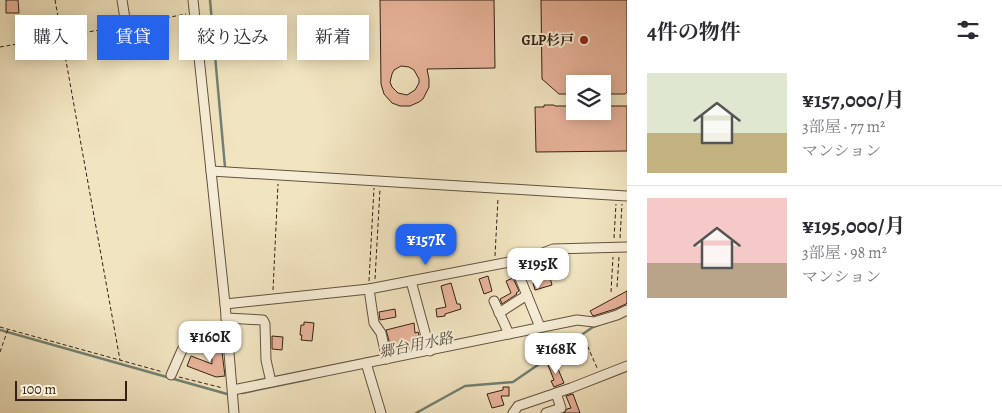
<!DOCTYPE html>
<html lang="ja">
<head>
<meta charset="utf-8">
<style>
	:root { --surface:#fff; --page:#f7f7f7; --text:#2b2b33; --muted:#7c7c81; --line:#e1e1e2; --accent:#2563eb }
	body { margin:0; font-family:Alegreya,"Noto Serif JP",serif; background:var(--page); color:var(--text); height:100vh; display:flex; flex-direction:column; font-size:19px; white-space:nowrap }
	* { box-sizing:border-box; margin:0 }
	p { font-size:16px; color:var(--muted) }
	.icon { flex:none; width:28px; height:28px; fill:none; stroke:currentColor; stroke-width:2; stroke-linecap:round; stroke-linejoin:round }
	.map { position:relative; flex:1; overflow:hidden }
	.side { display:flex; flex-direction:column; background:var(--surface); width:375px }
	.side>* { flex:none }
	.guide { position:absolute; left:15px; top:15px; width:475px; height:45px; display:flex; gap:10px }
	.controls { position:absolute; left:566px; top:75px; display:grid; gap:10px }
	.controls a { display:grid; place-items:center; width:45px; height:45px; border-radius:0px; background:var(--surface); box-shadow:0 2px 12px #0003; font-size:25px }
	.scale { position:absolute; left:15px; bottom:12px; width:112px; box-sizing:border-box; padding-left:5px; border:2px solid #352114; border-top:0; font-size:14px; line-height:18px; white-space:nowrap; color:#352114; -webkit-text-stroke:4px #f6edd6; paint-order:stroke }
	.price { position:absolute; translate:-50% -42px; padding:0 11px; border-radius:10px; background:#fff; color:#222; font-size:16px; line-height:32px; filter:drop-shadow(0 1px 2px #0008) }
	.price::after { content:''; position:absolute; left:50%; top:30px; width:15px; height:11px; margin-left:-8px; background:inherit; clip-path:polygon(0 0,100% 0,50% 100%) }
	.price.current { background:var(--accent); color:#fff }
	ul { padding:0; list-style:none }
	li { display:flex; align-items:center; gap:15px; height:125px; padding:0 20px }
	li+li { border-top:1px solid var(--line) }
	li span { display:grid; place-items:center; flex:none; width:140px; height:100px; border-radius:0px; color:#555 }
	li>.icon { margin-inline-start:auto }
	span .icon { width:60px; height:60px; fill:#fffc; stroke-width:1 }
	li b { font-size:21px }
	h2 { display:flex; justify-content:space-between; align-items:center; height:60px; padding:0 20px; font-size:21px }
	.pill { padding:0 18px; border-radius:0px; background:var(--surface); box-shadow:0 2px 12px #0003; font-size:18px; line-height:45px }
	.pill.current { background:var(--accent); color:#fff }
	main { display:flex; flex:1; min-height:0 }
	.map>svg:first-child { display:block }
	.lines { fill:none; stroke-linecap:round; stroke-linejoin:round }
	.stream { stroke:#728073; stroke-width:2.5 }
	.building { fill:#e9b49b; stroke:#352114; fill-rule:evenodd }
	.minor-casing { stroke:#64523f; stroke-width:11 }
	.path { stroke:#352114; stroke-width:1; stroke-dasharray:4 2.5; stroke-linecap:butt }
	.minor { stroke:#f6edd6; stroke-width:9 }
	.poi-dot { fill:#8f2418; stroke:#f6edd6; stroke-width:2 }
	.labels { text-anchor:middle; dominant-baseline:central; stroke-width:4; stroke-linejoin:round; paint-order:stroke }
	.poi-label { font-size:14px; font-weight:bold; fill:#352114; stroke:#f6edd6; text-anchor:end }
	.water-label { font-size:15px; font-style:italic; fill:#545044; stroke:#f6edd6 }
</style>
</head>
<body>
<main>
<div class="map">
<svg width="627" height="413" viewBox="0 0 627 413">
	<rect width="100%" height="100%" fill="#f1e4c0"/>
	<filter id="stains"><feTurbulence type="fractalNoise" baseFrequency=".004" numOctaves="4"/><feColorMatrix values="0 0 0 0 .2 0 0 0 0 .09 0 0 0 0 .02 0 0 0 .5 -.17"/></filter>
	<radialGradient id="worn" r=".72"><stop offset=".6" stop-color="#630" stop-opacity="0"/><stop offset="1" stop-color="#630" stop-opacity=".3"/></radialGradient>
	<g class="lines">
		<!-- stream -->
		<g class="stream">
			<path d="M 210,0 L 225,167"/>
			<path d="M 0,330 L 227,394"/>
			<path d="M 242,393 L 310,379"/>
			<path d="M 416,413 L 465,386 L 513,382 L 593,327 L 598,325"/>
		</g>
	</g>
	<!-- building -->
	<g class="building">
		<path d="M 6,0 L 18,0 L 19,13 L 6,13 Z"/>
		<path d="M 380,0 L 494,0 L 495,68 L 427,69 L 429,79 L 429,87 L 423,99 L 419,102 L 410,106 L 400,106 L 392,103 L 384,94 L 381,84 ZM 401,66 L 409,67 L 414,70 L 419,79 L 419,83 L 415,90 L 407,95 L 398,93 L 392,87 L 390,82 L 392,74 L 394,70 Z"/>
		<path d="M 541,0 L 627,0 L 627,92 L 625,94 L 602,94 L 602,84 L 575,84 L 575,94 L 559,94 L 542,79 Z"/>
		<path d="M 544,105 L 554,105 L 555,106 L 575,106 L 575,111 L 602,111 L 602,106 L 627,106 L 627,151 L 536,152 L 535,107 L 544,107 Z"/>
		<path d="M 554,255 L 559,255 L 561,262 L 549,265 L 552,273 L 549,274 L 552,285 L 535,290 L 533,283 L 542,281 L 538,267 L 540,267 L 538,261 Z"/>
		<path d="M 488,276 L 492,291 L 484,294 L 479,279 Z"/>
		<path d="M 513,278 L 519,291 L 516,293 L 517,294 L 502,304 L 500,299 L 511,293 L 506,281 Z"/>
		<path d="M 451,283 L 457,304 L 460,304 L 461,309 L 445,314 L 445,316 L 437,317 L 436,309 L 446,307 L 441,286 Z"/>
		<path d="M 627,291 L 627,303 L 626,304 L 615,309 L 593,316 L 590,311 Z"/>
		<path d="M 395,309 L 396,317 L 380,320 L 379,312 Z"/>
		<path d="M 304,322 L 314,323 L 312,341 L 301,340 L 302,335 L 300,335 L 301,325 L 304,325 Z"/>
		<path d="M 414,323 L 415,333 L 418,332 L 422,345 L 392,351 L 386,330 Z"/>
		<path d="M 272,336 L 283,337 L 282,350 L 272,349 Z"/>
		<path d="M 221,344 L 225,376 L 216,377 L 187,366 L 191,356 L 212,364 L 211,345 Z"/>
		<path d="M 555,362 L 564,383 L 554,387 L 551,381 L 554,380 L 548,365 Z"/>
		<path d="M 503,387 L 509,387 L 509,396 L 501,396 L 504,405 L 492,408 L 487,394 L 503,390 Z"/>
		<path d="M 573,394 L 580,413 L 564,413 L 567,409 L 571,408 L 566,396 Z"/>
	</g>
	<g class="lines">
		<!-- minor casing -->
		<g class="minor-casing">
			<g id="minor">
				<path d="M 122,0 L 126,25"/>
				<path d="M 193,0 L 225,304 L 234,413"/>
				<path d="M 211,171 L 627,196"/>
				<path d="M 513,261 L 540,327"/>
				<path d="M 411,281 L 430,351"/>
				<path d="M 369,289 L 374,323 L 381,333 L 387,359"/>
				<path d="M 494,301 L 509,334"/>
				<path d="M 225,304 L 369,289 L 530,258 L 553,249 L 627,247"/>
				<path d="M 499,313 L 527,295"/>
				<path d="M 226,318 L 263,320 L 265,324 L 266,360 L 271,382"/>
				<path d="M 366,363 L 381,413"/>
				<path d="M 171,375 L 182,350 L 189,344 L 228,335"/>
				<path d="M 233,390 L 577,320 L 594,322 L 617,315 L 627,310"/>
				<path d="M 513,413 L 518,406 L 571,388 L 627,366"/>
				<path d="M 546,413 L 561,408 L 556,393"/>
			</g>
		</g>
		<!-- path -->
		<g class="path">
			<path d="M 55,0 L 120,360"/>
			<path d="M 134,24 L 186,14"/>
			<path d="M 0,47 L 117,27"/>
			<path d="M 614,238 L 616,204"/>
			<path d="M 620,238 L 622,204"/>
			<path d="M 495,256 L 498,198"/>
			<path d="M 375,279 L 380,189"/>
			<path d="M 369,281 L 374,188"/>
			<path d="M 617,287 L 619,257"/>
			<path d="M 273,290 L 278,184"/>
			<path d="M 611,292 L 613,257"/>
			<path d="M 0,327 L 163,372"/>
			<path d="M 0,352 L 8,329"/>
			<path d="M 561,353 L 583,336 L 598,370"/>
			<path d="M 179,377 L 223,388"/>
		</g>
		<!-- minor -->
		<use href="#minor" class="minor"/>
	</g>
	<!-- markers -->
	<circle class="poi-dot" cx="584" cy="40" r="5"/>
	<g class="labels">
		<!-- poi labels -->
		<g class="poi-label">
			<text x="574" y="40">GLP杉戸</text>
		</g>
		<!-- water labels -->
		<g class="water-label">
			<text transform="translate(416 345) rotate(-12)">郷台用水路</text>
		</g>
	</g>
	<rect width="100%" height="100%" filter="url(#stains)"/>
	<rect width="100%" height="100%" fill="url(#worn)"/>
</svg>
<div class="controls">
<a><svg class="icon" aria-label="layers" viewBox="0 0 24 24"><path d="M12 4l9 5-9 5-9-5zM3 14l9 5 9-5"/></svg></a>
</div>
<div class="scale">100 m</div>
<b class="price current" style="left:426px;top:266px">¥157K</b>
<b class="price" style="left:538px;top:290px">¥195K</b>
<b class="price" style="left:210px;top:363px">¥160K</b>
<b class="price" style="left:556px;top:375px">¥168K</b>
<div class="guide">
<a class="pill">購入</a>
<a class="pill current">賃貸</a>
<a class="pill">絞り込み</a>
<a class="pill">新着</a>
</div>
</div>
<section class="side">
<h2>4件の物件<svg class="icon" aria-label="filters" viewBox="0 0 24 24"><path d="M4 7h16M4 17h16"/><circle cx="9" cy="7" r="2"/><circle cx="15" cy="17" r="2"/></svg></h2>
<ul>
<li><span style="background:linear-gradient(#dfe7d0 60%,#c2b280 0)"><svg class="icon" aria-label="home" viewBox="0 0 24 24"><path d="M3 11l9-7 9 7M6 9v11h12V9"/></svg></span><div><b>¥157,000/月</b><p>3部屋 · 77 m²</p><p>マンション</p></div></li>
<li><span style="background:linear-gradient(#f6c9c9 65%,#b9a48a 0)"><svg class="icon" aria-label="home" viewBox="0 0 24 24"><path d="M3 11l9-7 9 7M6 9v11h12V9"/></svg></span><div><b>¥195,000/月</b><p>3部屋 · 98 m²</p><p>マンション</p></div></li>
</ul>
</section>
</main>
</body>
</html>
